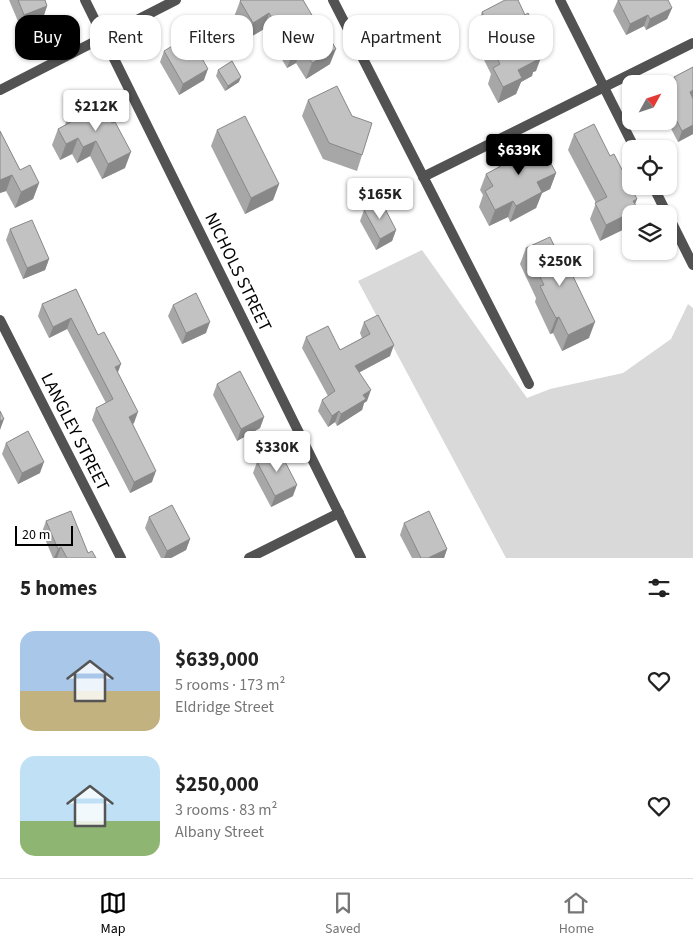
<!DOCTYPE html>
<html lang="en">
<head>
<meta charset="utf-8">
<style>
	:root { --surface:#fff; --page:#f2f2f2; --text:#222; --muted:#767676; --line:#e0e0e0; --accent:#000 }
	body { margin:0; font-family:"Source Sans 3",sans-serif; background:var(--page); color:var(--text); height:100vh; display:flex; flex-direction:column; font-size:19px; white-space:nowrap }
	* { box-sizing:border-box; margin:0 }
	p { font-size:16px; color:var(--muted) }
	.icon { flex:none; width:28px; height:28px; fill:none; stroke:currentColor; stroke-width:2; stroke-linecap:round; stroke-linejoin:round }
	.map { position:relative; height:558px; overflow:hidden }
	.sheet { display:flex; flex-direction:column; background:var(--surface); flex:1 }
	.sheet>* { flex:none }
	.top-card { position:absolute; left:15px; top:15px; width:664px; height:45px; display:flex; gap:10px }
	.needle { width:32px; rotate:50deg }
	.controls { position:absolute; left:622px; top:75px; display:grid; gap:10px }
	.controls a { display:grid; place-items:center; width:55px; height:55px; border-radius:10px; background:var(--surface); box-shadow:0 1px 4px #0004; font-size:25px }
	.scale { position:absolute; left:15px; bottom:12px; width:58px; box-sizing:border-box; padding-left:5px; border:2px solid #000; border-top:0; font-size:14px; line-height:18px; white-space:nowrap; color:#000; -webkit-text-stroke:4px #fff; paint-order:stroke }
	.price { position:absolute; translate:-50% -42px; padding:0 11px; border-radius:5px; background:#fff; color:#222; font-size:16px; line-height:32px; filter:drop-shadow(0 1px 2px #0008) }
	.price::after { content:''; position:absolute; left:50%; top:30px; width:15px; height:11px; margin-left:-8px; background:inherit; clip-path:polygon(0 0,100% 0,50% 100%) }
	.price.current { background:var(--accent); color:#fff }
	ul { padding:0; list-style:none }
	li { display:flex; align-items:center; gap:15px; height:125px; padding:0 20px }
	li span { display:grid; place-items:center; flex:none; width:140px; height:100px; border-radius:15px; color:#555 }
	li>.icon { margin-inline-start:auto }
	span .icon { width:60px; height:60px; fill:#fffc; stroke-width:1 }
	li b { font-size:21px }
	h2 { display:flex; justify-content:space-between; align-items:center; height:60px; padding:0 20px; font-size:21px }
	.tag { padding:0 18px; border-radius:15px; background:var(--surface); box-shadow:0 1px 4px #0004; font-size:18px; line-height:45px }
	.tag.current { background:var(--accent); color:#fff }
	.menu { display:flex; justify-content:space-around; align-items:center; height:70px; border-top:1px solid var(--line); background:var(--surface); font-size:14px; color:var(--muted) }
	.menu a { display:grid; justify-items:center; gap:2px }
	.menu .current { color:var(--accent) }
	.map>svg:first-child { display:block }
	.green { fill:#d9d9d9 }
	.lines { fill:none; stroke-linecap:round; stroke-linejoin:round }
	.street { stroke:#525252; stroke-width:10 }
	.wall { fill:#a7a7a7 }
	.shaded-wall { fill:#888 }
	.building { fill:#c2c2c2; stroke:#888 }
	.labels { text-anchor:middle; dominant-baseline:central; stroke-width:5; stroke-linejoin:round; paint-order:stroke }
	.street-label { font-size:18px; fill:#000; stroke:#fff }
</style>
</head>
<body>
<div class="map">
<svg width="693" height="558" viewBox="0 0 693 558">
	<rect width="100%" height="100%" fill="#fff"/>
	<!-- green -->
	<path class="green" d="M 422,250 L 527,398 L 550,389 L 623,373 L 671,339 L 688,304 L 693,308 L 693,558 L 506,558 L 358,281 Z"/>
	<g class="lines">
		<!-- street -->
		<g class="street">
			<path d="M 85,0 L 361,558"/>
			<path d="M 333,0 L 529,384"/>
			<path d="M 560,0 L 635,149"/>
			<path d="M 0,90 L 176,0"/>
			<path d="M 423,177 L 693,43"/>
			<path d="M 653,186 L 667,214"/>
			<path d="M 669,217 L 693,265"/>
			<path d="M 0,320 L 121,558"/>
			<path d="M 249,558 L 339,513"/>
		</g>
	</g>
	<!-- wall -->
	<g class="wall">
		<path d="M 9,0 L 45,0 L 47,6 L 43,18 L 20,26 Z"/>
		<path d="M 303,0 L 330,64 L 306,79 L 296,63 L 287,68 L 264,29 L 247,39 L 234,17 L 240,1 Z"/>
		<path d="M 618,0 L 672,8 L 667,19 L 646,30 L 644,26 L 626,35 L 613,11 Z"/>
		<path d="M 482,12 L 537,46 L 536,71 L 533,72 L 532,76 L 521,82 L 516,94 L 498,103 L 488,84 L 491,74 L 477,46 L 481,37 L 476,28 Z"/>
		<path d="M 164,51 L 204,80 L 179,95 L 160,62 Z"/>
		<path d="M 693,67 L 693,134 L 678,142 L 667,121 L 669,121 L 669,85 L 671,83 L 674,77 Z"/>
		<path d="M 218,70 L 239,82 L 225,91 L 216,76 Z"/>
		<path d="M 100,100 L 125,168 L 102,179 L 90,156 L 77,163 L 72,154 L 60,160 L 52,145 L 58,129 L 65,125 L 68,117 Z"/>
		<path d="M 308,100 L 362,155 L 357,171 L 323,159 L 302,116 Z"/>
		<path d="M 217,130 L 279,184 L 273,200 L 245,214 L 211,146 Z"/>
		<path d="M 0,131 L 20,170 L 39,183 L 33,199 L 15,208 L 6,191 L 0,193 Z"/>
		<path d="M 574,134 L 610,156 L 637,199 L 635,204 L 600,241 L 590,219 L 596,203 L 568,150 Z"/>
		<path d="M 501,159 L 556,173 L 550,189 L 542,193 L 536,208 L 510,222 L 508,217 L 489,226 L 479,207 L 483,195 L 480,190 L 486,174 L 498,168 Z"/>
		<path d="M 364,210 L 396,230 L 392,241 L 376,250 L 360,221 Z"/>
		<path d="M 10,229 L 49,259 L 45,270 L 23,279 L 6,240 Z"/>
		<path d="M 526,248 L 589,338 L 562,351 L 553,333 L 550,334 L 535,302 L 536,298 L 520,264 Z"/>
		<path d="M 76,289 L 98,335 L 117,372 L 134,423 L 133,424 L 152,482 L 130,493 L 92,420 L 96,408 L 106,403 L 67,329 L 49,338 L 38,316 L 42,304 Z"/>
		<path d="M 173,305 L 206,333 L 182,344 L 168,316 Z"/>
		<path d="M 364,322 L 390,356 L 359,372 L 367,401 L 364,403 L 362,410 L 337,426 L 335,422 L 328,427 L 318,411 L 322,400 L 328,396 L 302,348 L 306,337 L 340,350 L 362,338 L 360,333 Z"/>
		<path d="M 217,384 L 264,417 L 260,428 L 237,441 L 213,395 Z"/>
		<path d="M 6,443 L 40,473 L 18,484 L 2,454 Z"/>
		<path d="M 257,462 L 293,496 L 271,507 L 253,473 Z"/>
		<path d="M 149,517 L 190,539 L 186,550 L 171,558 L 161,558 L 145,528 Z"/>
		<path d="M 46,521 L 88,553 L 96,558 L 53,558 L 42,532 Z"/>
		<path d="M 404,523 L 447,549 L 444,558 L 412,558 L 400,535 Z"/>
	</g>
	<!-- shaded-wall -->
	<g class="shaded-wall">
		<path d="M 47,6 L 43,18 L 20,26 L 24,15 Z"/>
		<path d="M 672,8 L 667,19 L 646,30 L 650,19 Z"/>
		<path d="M 269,13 L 264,29 L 247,39 L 253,23 Z"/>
		<path d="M 648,15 L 644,26 L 626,35 L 630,24 Z"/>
		<path d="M 540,37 L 535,53 L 535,40 Z"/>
		<path d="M 302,47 L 296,63 L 287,68 L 293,52 Z"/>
		<path d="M 336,49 L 330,64 L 306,79 L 312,63 Z"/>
		<path d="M 542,55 L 536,71 L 533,72 L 532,76 L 521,82 L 516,94 L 498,103 L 503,87 L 518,70 Z"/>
		<path d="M 208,69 L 204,80 L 179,95 L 183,84 Z"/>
		<path d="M 241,77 L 239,82 L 225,91 L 228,86 Z"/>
		<path d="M 693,90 L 693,99 L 690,92 Z"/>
		<path d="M 693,125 L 693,134 L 678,142 L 682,131 Z"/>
		<path d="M 78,138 L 72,154 L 60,160 L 66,144 Z"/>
		<path d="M 96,141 L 90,156 L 77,163 L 83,147 Z"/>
		<path d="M 131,152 L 125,168 L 102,179 L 108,164 Z"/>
		<path d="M 556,173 L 550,189 L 542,193 L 536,208 L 510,222 L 516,206 L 537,182 Z"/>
		<path d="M 12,175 L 6,191 L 0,193 L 0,180 Z"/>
		<path d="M 39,183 L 33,199 L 15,208 L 21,192 Z"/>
		<path d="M 279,184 L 273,200 L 245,214 L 251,198 Z"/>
		<path d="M 637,199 L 632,212 L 638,209 L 636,214 L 631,214 L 631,226 L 600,241 L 606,225 L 633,201 Z"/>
		<path d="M 513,201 L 508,217 L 489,226 L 495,210 Z"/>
		<path d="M 396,230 L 392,241 L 376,250 L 380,239 Z"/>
		<path d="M 49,259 L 45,270 L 23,279 L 27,268 Z"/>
		<path d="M 559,317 L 553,333 L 550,334 L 556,318 Z"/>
		<path d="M 71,318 L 67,329 L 49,338 L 53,327 Z"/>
		<path d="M 210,322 L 206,333 L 182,344 L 186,333 Z"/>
		<path d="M 595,322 L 589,338 L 562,351 L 568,335 Z"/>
		<path d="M 394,345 L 390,356 L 351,377 L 355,366 Z"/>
		<path d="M 121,364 L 117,375 L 115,367 Z"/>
		<path d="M 371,390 L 367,401 L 364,403 L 362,410 L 337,426 L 341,414 L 363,395 Z"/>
		<path d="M 339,411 L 335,422 L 328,427 L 332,416 Z"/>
		<path d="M 138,412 L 134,423 L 125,428 L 129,417 Z"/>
		<path d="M 264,417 L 260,428 L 237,441 L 241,429 Z"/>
		<path d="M 4,419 L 0,430 L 0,421 Z"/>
		<path d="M 44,462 L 40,473 L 18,484 L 22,473 Z"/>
		<path d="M 156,471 L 152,482 L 130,493 L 134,482 Z"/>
		<path d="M 297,485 L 293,496 L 271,507 L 275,496 Z"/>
		<path d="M 190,539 L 186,550 L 171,558 L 164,558 L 167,551 Z"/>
		<path d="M 61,547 L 57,558 L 54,558 L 58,549 Z"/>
		<path d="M 447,549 L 444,558 L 428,558 Z"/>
	</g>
	<!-- building -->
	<g class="building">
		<path d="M 18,0 L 45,0 L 47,6 L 24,15 Z"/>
		<path d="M 241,0 L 303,0 L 319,27 L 322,25 L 336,49 L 312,63 L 302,47 L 293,52 L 269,13 L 253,23 L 240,1 Z"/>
		<path d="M 505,0 L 518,0 L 525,15 L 528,13 L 540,37 L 535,40 L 542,55 L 536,58 L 537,60 L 518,70 L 522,78 L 503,87 L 493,68 L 500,64 L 483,30 L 489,27 L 482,12 Z"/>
		<path d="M 618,0 L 668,0 L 672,8 L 650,19 L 648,15 L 630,24 Z"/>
		<path d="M 189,36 L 208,69 L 183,84 L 164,51 Z"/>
		<path d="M 232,61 L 241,77 L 228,86 L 218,70 Z"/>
		<path d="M 693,67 L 693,90 L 690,92 L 693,99 L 693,125 L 682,131 L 669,106 L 669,85 L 676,81 L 674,77 Z"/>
		<path d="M 337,86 L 352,116 L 372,123 L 362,155 L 329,143 L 308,100 Z"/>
		<path d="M 100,100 L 112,123 L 115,122 L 131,152 L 108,164 L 96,141 L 83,147 L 78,138 L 66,144 L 58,129 L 71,122 L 68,117 Z"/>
		<path d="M 245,116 L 279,184 L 251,198 L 217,130 Z"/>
		<path d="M 594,124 L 610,156 L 614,154 L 637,199 L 633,201 L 638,209 L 606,225 L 595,203 L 607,197 L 574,134 Z"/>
		<path d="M 0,131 L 20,170 L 30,165 L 39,183 L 21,192 L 12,175 L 0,180 Z"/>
		<path d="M 538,139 L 556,173 L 537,182 L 542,192 L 516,206 L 513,201 L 495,210 L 485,191 L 493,186 L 486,174 L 501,166 L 499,163 L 502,161 L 501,159 Z"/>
		<path d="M 381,201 L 396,230 L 380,239 L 364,210 Z"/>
		<path d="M 32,220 L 49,259 L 27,268 L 10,229 Z"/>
		<path d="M 550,237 L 565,269 L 569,268 L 595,322 L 568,335 L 559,317 L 556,318 L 549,305 L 540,286 L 544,285 L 526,248 Z"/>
		<path d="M 76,289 L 98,335 L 104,332 L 121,364 L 115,367 L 138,412 L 129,417 L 156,471 L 134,482 L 96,408 L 113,399 L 71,318 L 53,327 L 42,304 Z"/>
		<path d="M 196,293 L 210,322 L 186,333 L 173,305 Z"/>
		<path d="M 378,315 L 394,345 L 355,366 L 371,390 L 363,395 L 366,399 L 341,414 L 339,411 L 332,416 L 322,400 L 335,391 L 306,337 L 328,326 L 340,350 L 370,334 L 364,322 Z"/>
		<path d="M 240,371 L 264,417 L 241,429 L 217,384 Z"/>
		<path d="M 0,411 L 4,419 L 0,421 Z"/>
		<path d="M 28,431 L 44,462 L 22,473 L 6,443 Z"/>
		<path d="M 279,450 L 297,485 L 275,496 L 257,462 Z"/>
		<path d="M 172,505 L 190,539 L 167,551 L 149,517 Z"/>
		<path d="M 71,511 L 88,553 L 92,551 L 96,558 L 67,558 L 61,547 L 58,549 L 46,521 Z"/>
		<path d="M 429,511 L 447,549 L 428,558 L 421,558 L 404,523 Z"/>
	</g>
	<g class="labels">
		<!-- street labels -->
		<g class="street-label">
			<text transform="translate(238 272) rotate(64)">NICHOLS STREET</text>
			<text transform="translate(75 432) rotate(63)">LANGLEY STREET</text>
		</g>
	</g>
</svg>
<div class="controls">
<a><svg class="needle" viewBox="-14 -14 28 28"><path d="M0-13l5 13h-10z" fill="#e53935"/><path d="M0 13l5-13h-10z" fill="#767676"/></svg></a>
<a><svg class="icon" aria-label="locate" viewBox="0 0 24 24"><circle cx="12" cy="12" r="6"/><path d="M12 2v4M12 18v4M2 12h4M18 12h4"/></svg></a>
<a><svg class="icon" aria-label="layers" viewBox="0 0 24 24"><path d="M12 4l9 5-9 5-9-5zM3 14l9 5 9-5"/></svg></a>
</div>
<div class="scale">20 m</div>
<b class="price" style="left:96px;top:132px">$212K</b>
<b class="price current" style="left:519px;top:176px">$639K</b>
<b class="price" style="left:380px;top:220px">$165K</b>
<b class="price" style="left:560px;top:287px">$250K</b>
<b class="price" style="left:277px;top:473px">$330K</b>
<div class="top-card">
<a class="tag current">Buy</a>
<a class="tag">Rent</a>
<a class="tag">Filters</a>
<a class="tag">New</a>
<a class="tag">Apartment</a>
<a class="tag">House</a>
</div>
</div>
<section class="sheet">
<h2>5 homes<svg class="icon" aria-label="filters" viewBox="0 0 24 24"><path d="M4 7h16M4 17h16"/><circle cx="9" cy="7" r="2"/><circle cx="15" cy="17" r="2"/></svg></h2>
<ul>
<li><span style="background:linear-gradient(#a9c7e8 60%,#c2b280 0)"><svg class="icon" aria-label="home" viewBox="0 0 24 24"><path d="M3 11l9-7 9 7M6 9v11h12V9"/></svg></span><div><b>$639,000</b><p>5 rooms · 173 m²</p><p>Eldridge Street</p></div><svg class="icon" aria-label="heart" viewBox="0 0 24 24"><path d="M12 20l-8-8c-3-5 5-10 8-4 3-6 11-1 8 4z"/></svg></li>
<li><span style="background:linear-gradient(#bfe0f5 65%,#8fb573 0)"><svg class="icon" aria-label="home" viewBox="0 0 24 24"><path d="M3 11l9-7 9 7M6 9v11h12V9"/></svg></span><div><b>$250,000</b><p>3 rooms · 83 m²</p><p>Albany Street</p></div><svg class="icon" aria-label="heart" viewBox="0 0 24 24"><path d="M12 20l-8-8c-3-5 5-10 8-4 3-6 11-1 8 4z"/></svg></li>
</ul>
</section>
<nav class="menu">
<a class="current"><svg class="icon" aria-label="map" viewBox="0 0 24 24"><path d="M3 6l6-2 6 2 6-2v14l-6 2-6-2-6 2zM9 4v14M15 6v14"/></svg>Map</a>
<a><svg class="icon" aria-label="saved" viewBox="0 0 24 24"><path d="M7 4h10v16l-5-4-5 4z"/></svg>Saved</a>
<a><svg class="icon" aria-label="home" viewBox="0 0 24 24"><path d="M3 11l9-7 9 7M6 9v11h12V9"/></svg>Home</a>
</nav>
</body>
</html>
